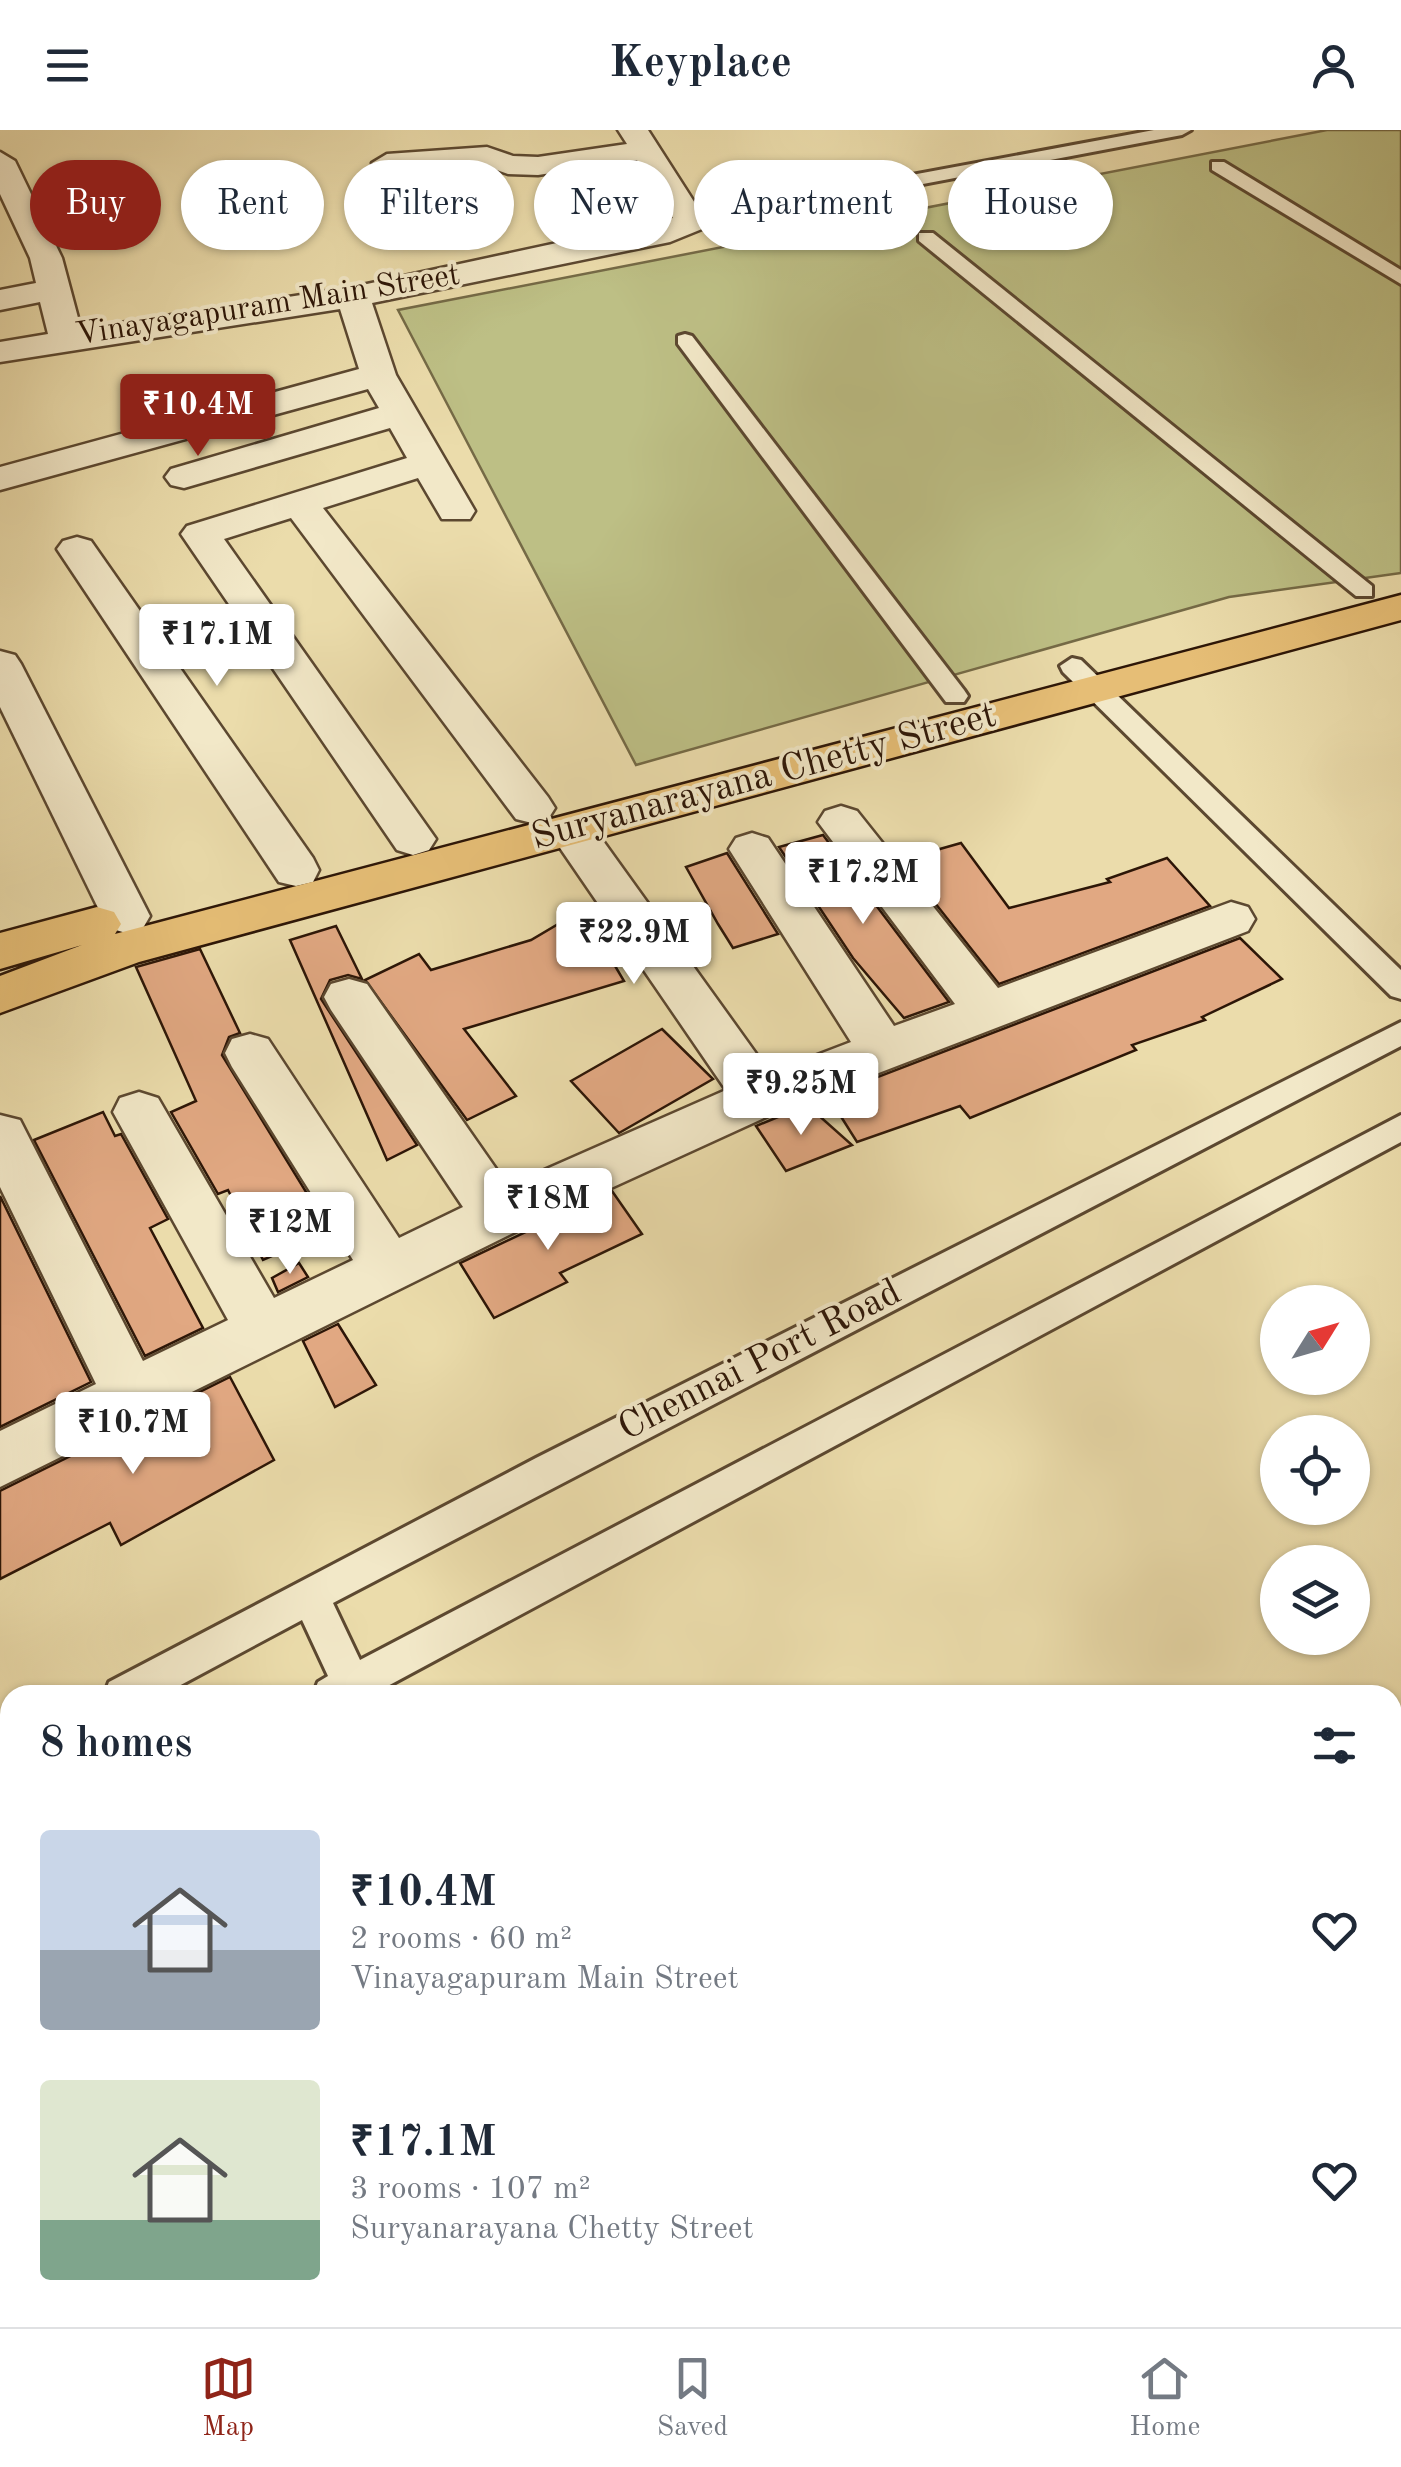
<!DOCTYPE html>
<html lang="en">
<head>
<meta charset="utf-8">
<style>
	:root { --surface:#fff; --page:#f6f6f7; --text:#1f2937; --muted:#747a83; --line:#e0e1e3; --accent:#8f2418 }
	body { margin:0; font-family:"Old Standard TT",serif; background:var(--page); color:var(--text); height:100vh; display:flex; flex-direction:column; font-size:38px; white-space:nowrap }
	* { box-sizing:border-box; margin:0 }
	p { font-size:32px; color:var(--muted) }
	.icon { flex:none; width:55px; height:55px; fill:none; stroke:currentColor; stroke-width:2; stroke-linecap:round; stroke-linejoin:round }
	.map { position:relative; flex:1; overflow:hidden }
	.details { position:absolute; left:0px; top:1555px; width:1402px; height:642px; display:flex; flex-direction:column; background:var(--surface); border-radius:30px 30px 0 0; box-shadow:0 2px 8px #0004 }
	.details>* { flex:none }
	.hud { position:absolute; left:30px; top:30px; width:1342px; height:90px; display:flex; gap:20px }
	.needle { width:65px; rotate:53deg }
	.fabs { position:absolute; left:1260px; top:1155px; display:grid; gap:20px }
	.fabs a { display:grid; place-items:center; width:110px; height:110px; border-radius:50%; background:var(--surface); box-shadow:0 2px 8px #0004; font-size:50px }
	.price { position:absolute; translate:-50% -85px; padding:0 22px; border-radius:10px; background:#fff; color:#222; font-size:32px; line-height:65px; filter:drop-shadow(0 2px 5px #0008) }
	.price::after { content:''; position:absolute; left:50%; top:60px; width:30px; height:22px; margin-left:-15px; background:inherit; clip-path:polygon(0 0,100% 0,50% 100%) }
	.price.active { background:var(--accent); color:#fff }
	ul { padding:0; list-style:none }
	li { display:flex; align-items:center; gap:30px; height:250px; padding:0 40px }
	li span { display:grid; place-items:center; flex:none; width:280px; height:200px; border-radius:10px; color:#555 }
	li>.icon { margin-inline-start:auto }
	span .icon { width:120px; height:120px; fill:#fffc; stroke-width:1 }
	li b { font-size:42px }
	h2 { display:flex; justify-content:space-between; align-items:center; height:120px; padding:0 40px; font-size:42px }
	.chip { padding:0 35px; border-radius:45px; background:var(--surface); box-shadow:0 2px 8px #0004; font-size:35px; line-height:90px }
	.chip.active { background:var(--accent); color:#fff }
	header { display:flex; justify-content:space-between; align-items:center; height:130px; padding:0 40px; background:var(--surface); font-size:45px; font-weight:600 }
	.dock { display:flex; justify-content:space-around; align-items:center; height:140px; border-top:2px solid var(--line); background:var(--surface); font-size:28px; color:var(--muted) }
	.dock a { display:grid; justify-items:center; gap:5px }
	.dock .active { color:var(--accent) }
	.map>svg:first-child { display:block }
	.green { fill:#bdbf85; stroke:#756a46; stroke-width:2.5 }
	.building { fill:#e1a882; stroke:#2d1607; stroke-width:2.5 }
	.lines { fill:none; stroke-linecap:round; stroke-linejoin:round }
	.service-casing { stroke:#5c4830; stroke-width:6 }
	.minor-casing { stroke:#5c4830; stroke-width:5 }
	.primary-casing { stroke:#2d1607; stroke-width:5 }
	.service { fill:#f2e8c8; fill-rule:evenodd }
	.minor { fill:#f2e8c8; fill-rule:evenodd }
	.primary { fill:#e6be76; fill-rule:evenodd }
	.labels { text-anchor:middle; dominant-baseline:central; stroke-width:8; stroke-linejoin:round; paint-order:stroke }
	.far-street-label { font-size:32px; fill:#2d1607; stroke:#f2e8c8 }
	.street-label { font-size:38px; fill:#2d1607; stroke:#f2e8c8 }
</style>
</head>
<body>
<header><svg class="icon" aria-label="menu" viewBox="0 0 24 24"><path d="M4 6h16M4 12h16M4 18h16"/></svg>Keyplace<svg class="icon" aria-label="person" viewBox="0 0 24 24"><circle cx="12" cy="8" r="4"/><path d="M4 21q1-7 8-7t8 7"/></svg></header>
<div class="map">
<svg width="1401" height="2197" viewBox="0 0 1401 2197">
	<rect width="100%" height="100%" fill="#ebdcab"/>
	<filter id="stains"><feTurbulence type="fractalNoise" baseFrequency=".002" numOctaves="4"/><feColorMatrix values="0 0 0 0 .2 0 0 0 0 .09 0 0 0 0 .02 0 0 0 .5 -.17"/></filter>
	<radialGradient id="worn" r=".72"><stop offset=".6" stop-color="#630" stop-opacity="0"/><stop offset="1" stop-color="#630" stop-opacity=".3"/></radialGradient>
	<!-- green -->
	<path class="green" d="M 1327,0 L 1401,0 L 1401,443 L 1229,467 L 636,635 L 398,180 Z"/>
	<!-- building -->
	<g class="building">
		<path d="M 823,705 L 949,872 L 904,888 L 853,828 L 779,717 Z"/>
		<path d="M 961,713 L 1009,778 L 1110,752 L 1107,749 L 1167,728 L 1210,776 L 999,854 L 901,730 Z"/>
		<path d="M 727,723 L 778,804 L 733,818 L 718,794 L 686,737 Z"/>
		<path d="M 582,780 L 624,851 L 464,899 L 516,966 L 467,990 L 365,850 L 419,824 L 431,840 L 531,810 Z"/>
		<path d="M 336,796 L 362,849 L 348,845 L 330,850 L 321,869 L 417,1015 L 387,1030 L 290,810 Z"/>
		<path d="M 1240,808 L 1282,849 L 1202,887 L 1205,890 L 1132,915 L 1136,920 L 970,988 L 960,976 L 857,1012 L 828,966 Z"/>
		<path d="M 200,819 L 240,903 L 229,907 L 222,925 L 330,1101 L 263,1130 L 228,1060 L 218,1064 L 171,982 L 196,971 L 136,837 Z"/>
		<path d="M 662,899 L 713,949 L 619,1003 L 571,951 Z"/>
		<path d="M 807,975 L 852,1015 L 786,1041 L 756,996 Z"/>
		<path d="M 103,982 L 115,1006 L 121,1004 L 168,1089 L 150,1098 L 203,1198 L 145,1226 L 34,1010 Z"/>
		<path d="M 612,1061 L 642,1104 L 560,1143 L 567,1152 L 494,1188 L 460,1133 Z"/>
		<path d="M 0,1066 L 91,1252 L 0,1297 Z"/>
		<path d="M 299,1133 L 308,1147 L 278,1162 L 272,1148 Z"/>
		<path d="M 338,1194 L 376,1255 L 335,1277 L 303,1211 Z"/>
		<path d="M 230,1247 L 274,1330 L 121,1415 L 110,1393 L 0,1449 L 0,1361 Z"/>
	</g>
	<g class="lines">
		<!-- service casing -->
		<g class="service-casing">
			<g id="service">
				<path d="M 1154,0 L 1191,0 L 1182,5 L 691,98 L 682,92 L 691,86 Z"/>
				<path d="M 1212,32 L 1224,32 L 1401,140 L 1401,154 L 1212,40 Z"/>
				<path d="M 919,103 L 933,103 L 1372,456 L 1372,466 L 1356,466 L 919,111 Z"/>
				<path d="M 685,204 L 692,206 L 964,560 L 968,566 L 964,572 L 946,572 L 678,214 L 678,206 Z"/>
				<path d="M 1072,528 L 1081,530 L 1401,840 L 1401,869 L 1391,866 L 1063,542 L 1060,536 Z"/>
				<path d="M 1401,892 L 1401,916 L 333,1473 L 360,1530 L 1401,985 L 1401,1012 L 371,1565 L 313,1565 L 318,1552 L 328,1546 L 302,1490 L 162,1565 L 104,1565 L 109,1552 L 536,1328 Z"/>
				<path d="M 10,1612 L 10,1654 L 0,1658 L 0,1616 Z"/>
				<path d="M 10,1728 L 10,1773 L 0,1777 L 0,1732 Z"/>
				<path d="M 1401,1763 L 1401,1807 L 1392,1811 L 1392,1767 Z"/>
				<path d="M 1392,2086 L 1401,2090 L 1401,2148 L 1392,2145 Z"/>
				<path d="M 718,2188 L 777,2188 L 773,2197 L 714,2197 Z"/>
			</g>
		</g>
		<!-- minor casing -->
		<g class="minor-casing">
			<g id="minor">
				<path d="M 618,0 L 648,0 L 707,92 L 702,99 L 670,112 L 372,173 L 396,245 L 475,381 L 470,389 L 442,389 L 418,348 L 323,378 L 548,667 L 555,678 L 548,689 L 532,693 L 516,689 L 291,388 L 224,409 L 436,709 L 429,720 L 413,725 L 397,720 L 181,404 L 187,396 L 407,328 L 390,298 L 184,358 L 171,355 L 165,347 L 171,339 L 379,278 L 368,259 L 0,360 L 0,337 L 359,239 L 340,179 L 0,232 L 0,212 L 48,204 L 40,172 L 0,180 L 0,160 L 36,153 L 30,128 L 0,64 L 0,22 L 15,31 L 62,128 L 81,199 L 353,157 L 673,88 L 637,30 L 538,45 L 508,44 L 483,35 L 387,42 L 372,33 L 387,24 L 487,17 L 513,26 L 538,27 L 627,14 Z"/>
				<path d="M 77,407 L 91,411 L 313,728 L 319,740 L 313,752 L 296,756 L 279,752 L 57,419 L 63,411 Z"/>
				<path d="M 0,521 L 15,525 L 21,534 L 150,786 L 143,798 L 126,803 L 109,798 L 102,786 L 0,577 Z"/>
				<path d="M 841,676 L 857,681 L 998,858 L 1231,772 L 1248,777 L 1255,789 L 1248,801 L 777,982 L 517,1101 L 0,1357 L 0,1301 L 96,1254 L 0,1057 L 0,985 L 20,990 L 143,1231 L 228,1190 L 113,982 L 120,968 L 139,962 L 158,968 L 274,1168 L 353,1130 L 232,937 L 225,923 L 232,909 L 250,904 L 268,909 L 399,1108 L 463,1077 L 331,880 L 324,867 L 331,854 L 349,849 L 367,854 L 508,1056 L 726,960 L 556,712 L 549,701 L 556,690 L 572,685 L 588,690 L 770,943 L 851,912 L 729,719 L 736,708 L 752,703 L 768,708 L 894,896 L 955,874 L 818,692 L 825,681 Z"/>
			</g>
		</g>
		<!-- primary casing -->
		<g class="primary-casing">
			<path id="primary" d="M 1401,465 L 1401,490 L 139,832 L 0,883 L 0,846 L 82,815 L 0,839 L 0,803 L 97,777 L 114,782 L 121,794 L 115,804 Z"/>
		</g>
		<!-- service -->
		<use href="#service" class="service"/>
		<!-- minor -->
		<use href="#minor" class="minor"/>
		<!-- primary -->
		<use href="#primary" class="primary"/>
	</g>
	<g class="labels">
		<!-- far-street labels -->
		<g class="far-street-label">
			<text transform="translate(268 176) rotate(-9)">Vinayagapuram Main Street</text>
		</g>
		<!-- street labels -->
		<g class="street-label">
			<text transform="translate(764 647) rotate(-15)">Suryanarayana Chetty Street</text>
			<text transform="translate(760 1231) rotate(-27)">Chennai Port Road</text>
		</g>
	</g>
	<rect width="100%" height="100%" filter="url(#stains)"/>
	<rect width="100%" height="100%" fill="url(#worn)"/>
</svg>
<div class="fabs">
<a><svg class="needle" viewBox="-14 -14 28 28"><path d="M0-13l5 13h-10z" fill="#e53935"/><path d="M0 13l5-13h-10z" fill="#747a83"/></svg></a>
<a><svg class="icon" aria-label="locate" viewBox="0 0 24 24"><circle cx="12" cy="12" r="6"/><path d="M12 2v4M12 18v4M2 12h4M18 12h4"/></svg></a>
<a><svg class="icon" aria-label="layers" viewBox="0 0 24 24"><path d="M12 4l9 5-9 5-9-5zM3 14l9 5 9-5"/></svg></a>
</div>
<b class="price active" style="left:198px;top:329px">₹10.4M</b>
<b class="price" style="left:217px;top:559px">₹17.1M</b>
<b class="price" style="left:863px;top:797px">₹17.2M</b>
<b class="price" style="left:634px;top:857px">₹22.9M</b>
<b class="price" style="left:801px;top:1008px">₹9.25M</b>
<b class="price" style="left:548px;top:1123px">₹18M</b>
<b class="price" style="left:290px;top:1147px">₹12M</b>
<b class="price" style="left:133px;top:1347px">₹10.7M</b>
<div class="hud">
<a class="chip active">Buy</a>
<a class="chip">Rent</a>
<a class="chip">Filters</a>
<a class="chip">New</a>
<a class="chip">Apartment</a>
<a class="chip">House</a>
</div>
<section class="details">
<h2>8 homes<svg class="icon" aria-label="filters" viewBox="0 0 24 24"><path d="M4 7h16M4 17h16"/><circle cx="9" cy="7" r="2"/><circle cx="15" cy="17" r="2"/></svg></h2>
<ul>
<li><span style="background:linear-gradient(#c9d6e8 60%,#9aa5b1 0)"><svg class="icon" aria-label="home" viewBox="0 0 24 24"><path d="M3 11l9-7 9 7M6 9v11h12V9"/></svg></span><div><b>₹10.4M</b><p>2 rooms · 60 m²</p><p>Vinayagapuram Main Street</p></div><svg class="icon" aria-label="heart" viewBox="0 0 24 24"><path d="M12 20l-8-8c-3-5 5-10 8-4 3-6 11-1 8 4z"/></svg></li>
<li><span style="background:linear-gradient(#dfe7d0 70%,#7fa58c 0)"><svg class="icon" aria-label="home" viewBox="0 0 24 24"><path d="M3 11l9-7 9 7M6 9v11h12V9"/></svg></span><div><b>₹17.1M</b><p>3 rooms · 107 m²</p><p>Suryanarayana Chetty Street</p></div><svg class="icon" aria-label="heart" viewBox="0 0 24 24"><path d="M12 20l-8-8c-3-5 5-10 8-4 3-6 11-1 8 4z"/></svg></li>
</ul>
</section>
</div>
<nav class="dock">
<a class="active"><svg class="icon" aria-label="map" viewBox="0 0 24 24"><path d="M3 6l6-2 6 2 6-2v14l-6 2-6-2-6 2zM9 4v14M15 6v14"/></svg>Map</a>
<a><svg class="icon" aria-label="saved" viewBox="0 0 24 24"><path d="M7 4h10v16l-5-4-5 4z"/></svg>Saved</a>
<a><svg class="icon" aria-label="home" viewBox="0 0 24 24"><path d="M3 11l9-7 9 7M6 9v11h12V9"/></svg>Home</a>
</nav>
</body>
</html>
